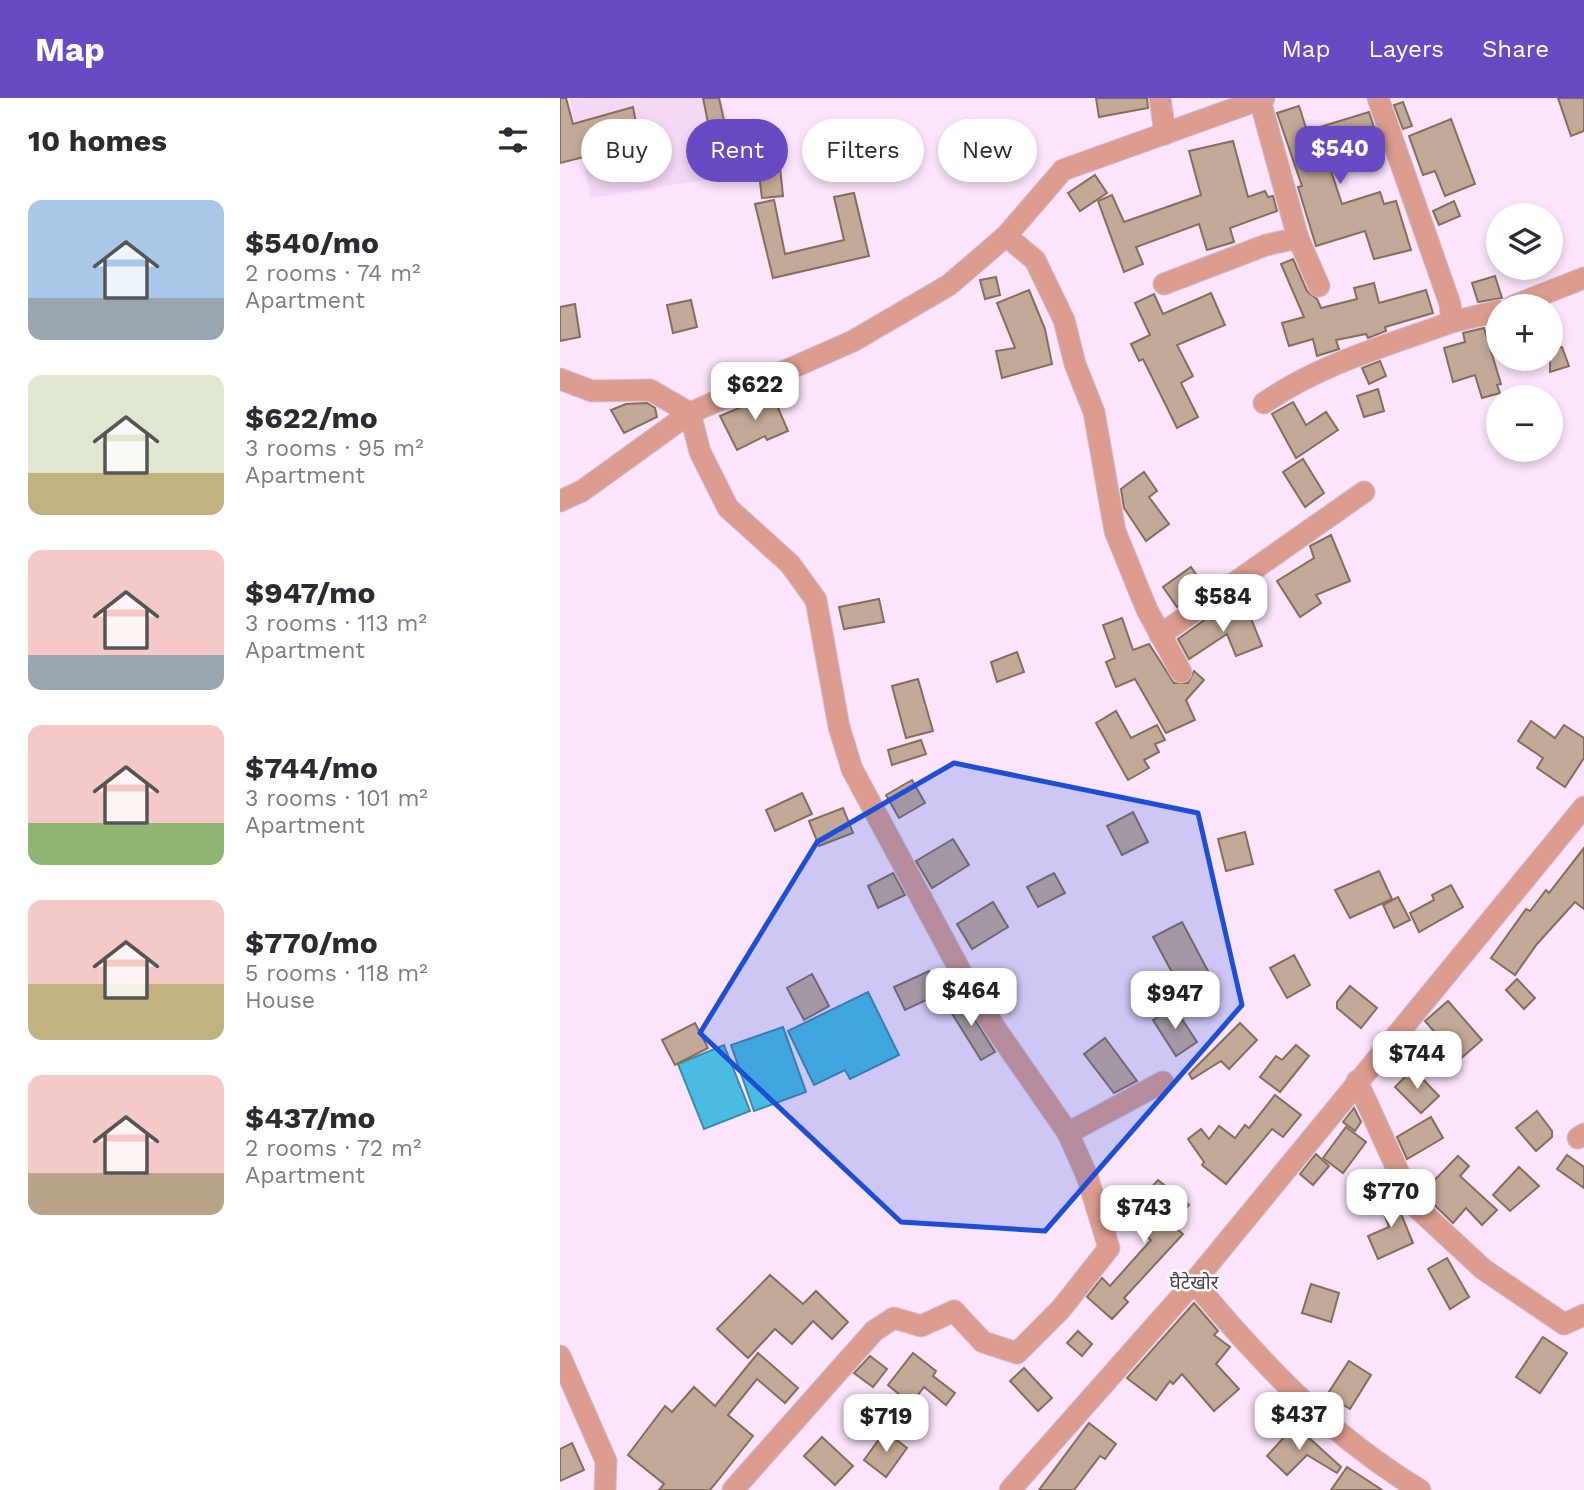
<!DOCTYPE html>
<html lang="en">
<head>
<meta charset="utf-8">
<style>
	:root { --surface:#fff; --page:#f7f7f7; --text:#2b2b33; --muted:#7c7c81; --accent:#684ac3 }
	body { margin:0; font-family:"Work Sans","Noto Sans Devanagari",sans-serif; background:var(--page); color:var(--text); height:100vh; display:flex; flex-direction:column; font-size:26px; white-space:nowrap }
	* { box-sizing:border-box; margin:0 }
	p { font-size:23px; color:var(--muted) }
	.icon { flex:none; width:38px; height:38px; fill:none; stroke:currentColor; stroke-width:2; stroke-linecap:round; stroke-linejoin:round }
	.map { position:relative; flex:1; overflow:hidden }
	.side { display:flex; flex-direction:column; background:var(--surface); width:560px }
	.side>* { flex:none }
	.guide { position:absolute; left:21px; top:21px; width:665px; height:63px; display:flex; gap:14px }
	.buttons { position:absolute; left:926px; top:105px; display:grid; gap:14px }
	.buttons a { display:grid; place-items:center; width:77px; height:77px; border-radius:50%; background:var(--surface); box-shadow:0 4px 10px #0003; font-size:35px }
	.price { position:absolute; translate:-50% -60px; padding:0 16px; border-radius:14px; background:#fff; color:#222; font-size:23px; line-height:46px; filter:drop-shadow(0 2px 4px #0008) }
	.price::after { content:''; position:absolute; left:50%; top:42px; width:21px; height:16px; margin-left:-10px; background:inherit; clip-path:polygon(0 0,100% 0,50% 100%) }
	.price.current { background:var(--accent); color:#fff }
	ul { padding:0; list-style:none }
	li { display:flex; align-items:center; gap:21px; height:175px; padding:0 28px }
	li span { display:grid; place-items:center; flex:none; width:196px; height:140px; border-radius:14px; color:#555 }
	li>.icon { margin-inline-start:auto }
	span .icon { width:84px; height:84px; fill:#fffc; stroke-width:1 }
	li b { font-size:30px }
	h2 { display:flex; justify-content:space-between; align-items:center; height:84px; padding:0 28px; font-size:30px }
	.tag { padding:0 24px; border-radius:32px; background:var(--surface); box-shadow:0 4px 10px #0003; font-size:24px; line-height:63px }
	.tag.current { background:var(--accent); color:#fff }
	header { display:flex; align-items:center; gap:42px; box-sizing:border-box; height:98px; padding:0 35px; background:var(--accent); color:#fff }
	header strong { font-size:33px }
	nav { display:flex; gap:38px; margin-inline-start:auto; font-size:24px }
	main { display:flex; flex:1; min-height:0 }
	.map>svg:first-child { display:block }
	.built { fill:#f4d7f5 }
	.water { fill:#4abce3; stroke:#3d8aa8; stroke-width:2 }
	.building { fill:#c3a997; stroke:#866d5c; stroke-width:2 }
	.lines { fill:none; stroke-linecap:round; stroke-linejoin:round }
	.minor-casing { stroke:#d3bfd4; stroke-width:23 }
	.minor { stroke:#dc9c8f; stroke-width:21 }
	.marked { fill:#1d4ed8; fill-opacity:0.2; stroke:#1d4ed8; stroke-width:5; stroke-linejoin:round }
	.labels { text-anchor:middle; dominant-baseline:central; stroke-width:5; stroke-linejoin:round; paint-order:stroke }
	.neighbourhood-label { font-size:19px; fill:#4f3d50; stroke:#fff }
</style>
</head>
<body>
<header>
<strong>Map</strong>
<nav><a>Map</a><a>Layers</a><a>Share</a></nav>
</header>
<main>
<section class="side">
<h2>10 homes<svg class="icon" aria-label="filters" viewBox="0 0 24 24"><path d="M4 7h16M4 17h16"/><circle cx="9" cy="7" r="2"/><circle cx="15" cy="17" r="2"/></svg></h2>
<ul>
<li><span style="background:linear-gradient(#a9c7e8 70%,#9aa5b1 0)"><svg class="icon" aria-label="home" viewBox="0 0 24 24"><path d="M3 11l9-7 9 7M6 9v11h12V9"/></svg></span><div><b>$540/mo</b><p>2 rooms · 74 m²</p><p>Apartment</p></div></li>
<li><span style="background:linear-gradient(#dfe7d0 70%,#c2b280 0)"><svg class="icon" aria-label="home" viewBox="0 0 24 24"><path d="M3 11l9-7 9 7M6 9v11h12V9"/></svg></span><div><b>$622/mo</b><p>3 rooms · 95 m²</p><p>Apartment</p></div></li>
<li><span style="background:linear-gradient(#f6c9c9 75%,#9aa5b1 0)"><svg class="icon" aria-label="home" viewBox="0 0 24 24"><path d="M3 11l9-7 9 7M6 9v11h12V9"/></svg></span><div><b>$947/mo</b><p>3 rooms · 113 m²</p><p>Apartment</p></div></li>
<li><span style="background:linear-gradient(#f6c9c9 70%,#8fb573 0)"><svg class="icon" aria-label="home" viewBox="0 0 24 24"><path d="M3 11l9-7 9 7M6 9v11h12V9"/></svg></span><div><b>$744/mo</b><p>3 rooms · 101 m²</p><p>Apartment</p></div></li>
<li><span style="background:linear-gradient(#f6c9c9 60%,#c2b280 0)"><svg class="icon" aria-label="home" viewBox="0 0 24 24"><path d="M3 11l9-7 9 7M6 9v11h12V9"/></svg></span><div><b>$770/mo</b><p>5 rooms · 118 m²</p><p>House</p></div></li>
<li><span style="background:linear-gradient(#f6c9c9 70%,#b9a48a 0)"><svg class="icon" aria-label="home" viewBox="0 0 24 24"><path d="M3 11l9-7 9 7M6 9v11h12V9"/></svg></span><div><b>$437/mo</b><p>2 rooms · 72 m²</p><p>Apartment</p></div></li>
</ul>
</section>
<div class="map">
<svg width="1024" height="1392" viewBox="0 0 1024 1392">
	<rect width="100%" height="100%" fill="#fbe4fc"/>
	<!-- built -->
	<path class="built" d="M 161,0 L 186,75 L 31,100 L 10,1 Z"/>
	<!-- water -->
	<g class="water">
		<path d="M 308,894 L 339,957 L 290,981 L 285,972 L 254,987 L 228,933 Z"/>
		<path d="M 223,929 L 246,994 L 194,1013 L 171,947 Z"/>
		<path d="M 164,947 L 190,1013 L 144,1031 L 118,966 Z"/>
	</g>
	<!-- building -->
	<g class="building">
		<path d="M 0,0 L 6,0 L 13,26 L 73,9 L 81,52 L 34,62 L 32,57 L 0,65 Z"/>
		<path d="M 143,0 L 159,0 L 169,45 L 153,49 Z"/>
		<path d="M 536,0 L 587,0 L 588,10 L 539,19 Z"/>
		<path d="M 998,0 L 1024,0 L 1024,33 L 1011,38 Z"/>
		<path d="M 843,4 L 852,28 L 843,31 L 834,7 Z"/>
		<path d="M 739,8 L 747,33 L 809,14 L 817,38 L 766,53 L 772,76 L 782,106 L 820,94 L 824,106 L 836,103 L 851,152 L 814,161 L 805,133 L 756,148 L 738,89 L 742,88 L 717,15 Z"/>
		<path d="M 891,21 L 915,86 L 885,98 L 875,73 L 863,77 L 849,38 Z"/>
		<path d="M 673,43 L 688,99 L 705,93 L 708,99 L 713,98 L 717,113 L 670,130 L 674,144 L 647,152 L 639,126 L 576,149 L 583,166 L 564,174 L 538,103 L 552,97 L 564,124 L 641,97 L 629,53 Z"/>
		<path d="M 219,59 L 223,98 L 202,100 L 197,61 Z"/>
		<path d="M 535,77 L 547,95 L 520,113 L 508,95 Z"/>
		<path d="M 294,95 L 309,158 L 213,180 L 195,106 L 214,102 L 225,156 L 284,142 L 274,99 Z"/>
		<path d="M 894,103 L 900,118 L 879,127 L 873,113 Z"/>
		<path d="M 733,161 L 747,193 L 757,201 L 761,210 L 797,201 L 794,190 L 814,185 L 819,205 L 866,192 L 873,215 L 825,229 L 826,233 L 808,240 L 806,236 L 776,242 L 779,251 L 757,258 L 753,241 L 729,248 L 722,225 L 744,219 L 721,166 Z"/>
		<path d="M 935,178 L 942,200 L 918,204 L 912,185 Z"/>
		<path d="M 436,179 L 440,197 L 425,201 L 420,182 Z"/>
		<path d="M 469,192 L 485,231 L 492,266 L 442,280 L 436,253 L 455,250 L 437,205 Z"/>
		<path d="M 651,195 L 665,227 L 617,247 L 633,278 L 621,285 L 638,319 L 617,330 L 583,261 L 579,263 L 571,246 L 590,237 L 575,205 L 594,196 L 603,216 Z"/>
		<path d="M 131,202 L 137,229 L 113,235 L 107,207 Z"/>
		<path d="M 15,206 L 20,239 L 0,243 L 0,209 Z"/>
		<path d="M 924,230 L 941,286 L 937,287 L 940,295 L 922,300 L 915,277 L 893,284 L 884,250 L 905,244 L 903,235 Z"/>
		<path d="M 1002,249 L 1009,268 L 990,274 L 990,253 Z"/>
		<path d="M 820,263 L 826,278 L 809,286 L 802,270 Z"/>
		<path d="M 818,291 L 824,313 L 804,319 L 797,298 Z"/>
		<path d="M 212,296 L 228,333 L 207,342 L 205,338 L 177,352 L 160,318 Z"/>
		<path d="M 733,304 L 746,327 L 766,314 L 778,332 L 736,360 L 712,316 Z"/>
		<path d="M 87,305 L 95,310 L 97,319 L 64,335 L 51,312 L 66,306 Z"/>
		<path d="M 743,361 L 764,395 L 745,409 L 723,374 Z"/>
		<path d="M 584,374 L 597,393 L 589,399 L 609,426 L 586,443 L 564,410 L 561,391 Z"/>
		<path d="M 771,437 L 790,483 L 756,497 L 761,505 L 740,519 L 717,483 L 754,460 L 750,448 Z"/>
		<path d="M 631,469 L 645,489 L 617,509 L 603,489 Z"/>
		<path d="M 319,501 L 324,524 L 284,531 L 279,509 Z"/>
		<path d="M 686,508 L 702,548 L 676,558 L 667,536 L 629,561 L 618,541 L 650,518 L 652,522 Z"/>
		<path d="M 562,520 L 573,552 L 589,546 L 614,585 L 628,585 L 634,573 L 644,582 L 626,602 L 635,622 L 606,635 L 575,581 L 556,589 L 546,564 L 555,560 L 543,527 Z"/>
		<path d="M 457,554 L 464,574 L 437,584 L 431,564 Z"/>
		<path d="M 358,581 L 373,633 L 346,640 L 332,588 Z"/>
		<path d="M 556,613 L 571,640 L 597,627 L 605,642 L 595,646 L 599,654 L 584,662 L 589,670 L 568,682 L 536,625 Z"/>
		<path d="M 971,623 L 995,640 L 1004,627 L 1024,640 L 1024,660 L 1005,689 L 977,670 L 983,660 L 958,643 Z"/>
		<path d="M 361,642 L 366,656 L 332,667 L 328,652 Z"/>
		<path d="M 352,682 L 365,705 L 339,720 L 326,697 Z"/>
		<path d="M 242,695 L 252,716 L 215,733 L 206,712 Z"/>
		<path d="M 283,710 L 293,735 L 259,748 L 249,723 Z"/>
		<path d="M 573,714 L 588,744 L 562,757 L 547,728 Z"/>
		<path d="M 685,734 L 693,766 L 666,773 L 658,741 Z"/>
		<path d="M 393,741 L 409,767 L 372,790 L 356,763 Z"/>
		<path d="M 1024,750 L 1024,811 L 1015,804 L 977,846 L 955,877 L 931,860 L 966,811 L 970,813 L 986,792 L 989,795 Z"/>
		<path d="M 819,773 L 832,801 L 790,820 L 775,792 Z"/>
		<path d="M 333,775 L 345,797 L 318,810 L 308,788 Z"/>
		<path d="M 494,775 L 505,795 L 478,809 L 467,789 Z"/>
		<path d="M 891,787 L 903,809 L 859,834 L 850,815 L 874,802 L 872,797 Z"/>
		<path d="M 838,799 L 850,822 L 834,830 L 823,807 Z"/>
		<path d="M 433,804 L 448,829 L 412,851 L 397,826 Z"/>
		<path d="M 622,824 L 649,875 L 622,893 L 593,839 Z"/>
		<path d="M 734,857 L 750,887 L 727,900 L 710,870 Z"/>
		<path d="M 369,873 L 379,896 L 345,912 L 334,889 Z"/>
		<path d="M 252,876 L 269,908 L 244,922 L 227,890 Z"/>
		<path d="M 957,881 L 975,900 L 964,911 L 946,892 Z"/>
		<path d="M 790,888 L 817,910 L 801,930 L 777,910 L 777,904 Z"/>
		<path d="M 400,898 L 435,954 L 421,962 L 386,906 Z"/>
		<path d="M 888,903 L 922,942 L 899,962 L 865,923 Z"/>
		<path d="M 614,909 L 637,944 L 616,958 L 593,922 Z"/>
		<path d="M 135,925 L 148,950 L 115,967 L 102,942 Z"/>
		<path d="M 680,925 L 697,942 L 669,971 L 661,963 L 632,981 L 629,976 Z"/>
		<path d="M 545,940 L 577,983 L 554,995 L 524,956 Z"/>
		<path d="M 736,947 L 749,958 L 720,994 L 700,979 L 716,958 L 722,962 Z"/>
		<path d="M 853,971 L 879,998 L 861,1015 L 835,989 Z"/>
		<path d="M 715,997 L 741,1017 L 723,1039 L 712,1031 L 666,1086 L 642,1067 L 644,1064 L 628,1041 L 641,1031 L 649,1041 L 659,1028 L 675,1040 L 685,1027 L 689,1030 Z"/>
		<path d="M 794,1010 L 801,1024 L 795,1033 L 783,1024 Z"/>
		<path d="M 977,1013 L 992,1033 L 992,1039 L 976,1053 L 956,1030 Z"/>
		<path d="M 871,1019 L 883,1040 L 847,1061 L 837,1039 Z"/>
		<path d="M 786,1029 L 806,1044 L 783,1075 L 763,1060 Z"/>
		<path d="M 756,1056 L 769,1068 L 753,1087 L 740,1076 Z"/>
		<path d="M 1007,1057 L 1024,1069 L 1024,1090 L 997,1071 Z"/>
		<path d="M 898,1058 L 909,1068 L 900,1078 L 937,1112 L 922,1127 L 906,1110 L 893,1125 L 862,1095 Z"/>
		<path d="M 959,1069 L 979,1088 L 950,1113 L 933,1097 Z"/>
		<path d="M 598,1082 L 629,1107 L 612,1127 L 623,1136 L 564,1200 L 568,1204 L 552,1221 L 527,1199 L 542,1180 L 550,1188 L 591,1142 L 564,1119 Z"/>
		<path d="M 832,1094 L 853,1145 L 818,1161 L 808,1138 L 829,1129 L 818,1099 Z"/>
		<path d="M 887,1160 L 909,1199 L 890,1211 L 868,1171 Z"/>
		<path d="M 210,1177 L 243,1206 L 256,1193 L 288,1224 L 272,1241 L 253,1223 L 232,1246 L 215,1231 L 188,1260 L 157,1231 Z"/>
		<path d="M 751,1186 L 779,1195 L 771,1224 L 742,1215 Z"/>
		<path d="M 634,1205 L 658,1233 L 654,1237 L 670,1249 L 656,1266 L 679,1291 L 654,1313 L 622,1276 L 613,1286 L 610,1283 L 596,1302 L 567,1280 Z"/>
		<path d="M 518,1233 L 532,1246 L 522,1258 L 507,1245 Z"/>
		<path d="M 983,1239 L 1007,1255 L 980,1295 L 956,1279 Z"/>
		<path d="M 198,1255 L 238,1290 L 225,1305 L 197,1281 L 168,1317 L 193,1338 L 159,1381 L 150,1392 L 99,1392 L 104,1386 L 68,1357 L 105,1308 L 112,1314 L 134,1289 L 155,1308 Z"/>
		<path d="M 353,1255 L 376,1273 L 373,1278 L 395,1295 L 386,1307 L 364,1289 L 351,1306 L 328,1287 Z"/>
		<path d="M 310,1258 L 327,1271 L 313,1289 L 294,1275 Z"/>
		<path d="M 789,1263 L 811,1277 L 790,1311 L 767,1297 Z"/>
		<path d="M 464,1270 L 492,1300 L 478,1313 L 450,1283 Z"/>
		<path d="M 529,1325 L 556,1346 L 545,1361 L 540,1358 L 514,1392 L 479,1392 Z"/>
		<path d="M 735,1327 L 781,1369 L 777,1375 L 747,1357 L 727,1377 L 707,1358 Z"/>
		<path d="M 325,1333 L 347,1350 L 326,1379 L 304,1362 Z"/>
		<path d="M 262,1339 L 293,1368 L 275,1387 L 244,1358 Z"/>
		<path d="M 12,1345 L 24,1372 L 0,1383 L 0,1351 Z"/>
		<path d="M 787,1369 L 822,1392 L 771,1392 Z"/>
	</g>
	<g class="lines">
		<!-- minor casing -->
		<g class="minor-casing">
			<g id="minor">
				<path d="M 600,0 L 605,36"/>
				<path d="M 818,0 L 890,206 L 892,224 L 938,213"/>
				<path d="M 700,2 L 738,140 L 759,188"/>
				<path d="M 446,138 L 475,162 L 504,222 L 515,266 L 534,314 L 555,433 L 587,512 L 621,574"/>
				<path d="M 604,186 L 706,147 L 738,140"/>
				<path d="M 953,208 L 1024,180"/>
				<path d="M 0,281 L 32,293 L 90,292 L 130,315 L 140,354 L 168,410 L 230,466 L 256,502 L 279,629 L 292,671 L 402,876 L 433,927 L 508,1035 L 527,1078 L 549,1150 L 501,1211 L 457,1255 L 423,1244 L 394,1213 L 361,1228 L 334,1220 L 314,1233 L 173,1392"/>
				<path d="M 704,305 C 762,265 826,248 892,224"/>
				<path d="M 0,403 L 22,393 L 130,315 L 293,243 L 389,187 L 446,138 L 503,72 L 704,0"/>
				<path d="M 600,537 L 804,394"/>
				<path d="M 797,983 L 853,1106 L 923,1171 L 1004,1226 L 1024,1217"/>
				<path d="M 508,1035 L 603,984"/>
				<path d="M 1018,1040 L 1024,1036"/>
				<path d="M 634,1184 C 702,1266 768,1336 860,1392"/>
				<path d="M 0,1258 L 46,1363 L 45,1392"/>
				<path d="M 450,1392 L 634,1184 L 1024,709"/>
			</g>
		</g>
		<!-- minor -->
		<use href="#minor" class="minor"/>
	</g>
	<!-- marked area -->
	<path class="marked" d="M 394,665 L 638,715 L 682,907 L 485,1133 L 341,1124 L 140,935 L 257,744 Z"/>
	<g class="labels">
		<!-- neighbourhood labels -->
		<g class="neighbourhood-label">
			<text x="634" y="1184">घैटेखोर</text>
		</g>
	</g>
</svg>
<div class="buttons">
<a><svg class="icon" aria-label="layers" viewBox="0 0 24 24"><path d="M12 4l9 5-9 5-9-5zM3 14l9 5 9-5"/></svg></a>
<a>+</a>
<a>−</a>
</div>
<b class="price current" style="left:780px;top:88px">$540</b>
<b class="price" style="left:195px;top:324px">$622</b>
<b class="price" style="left:663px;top:536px">$584</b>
<b class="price" style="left:411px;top:930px">$464</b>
<b class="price" style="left:615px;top:933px">$947</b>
<b class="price" style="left:857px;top:993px">$744</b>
<b class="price" style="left:831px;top:1131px">$770</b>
<b class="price" style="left:584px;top:1147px">$743</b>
<b class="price" style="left:739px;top:1354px">$437</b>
<b class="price" style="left:326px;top:1356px">$719</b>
<div class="guide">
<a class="tag">Buy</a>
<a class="tag current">Rent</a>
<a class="tag">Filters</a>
<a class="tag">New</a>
</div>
</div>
</main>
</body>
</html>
